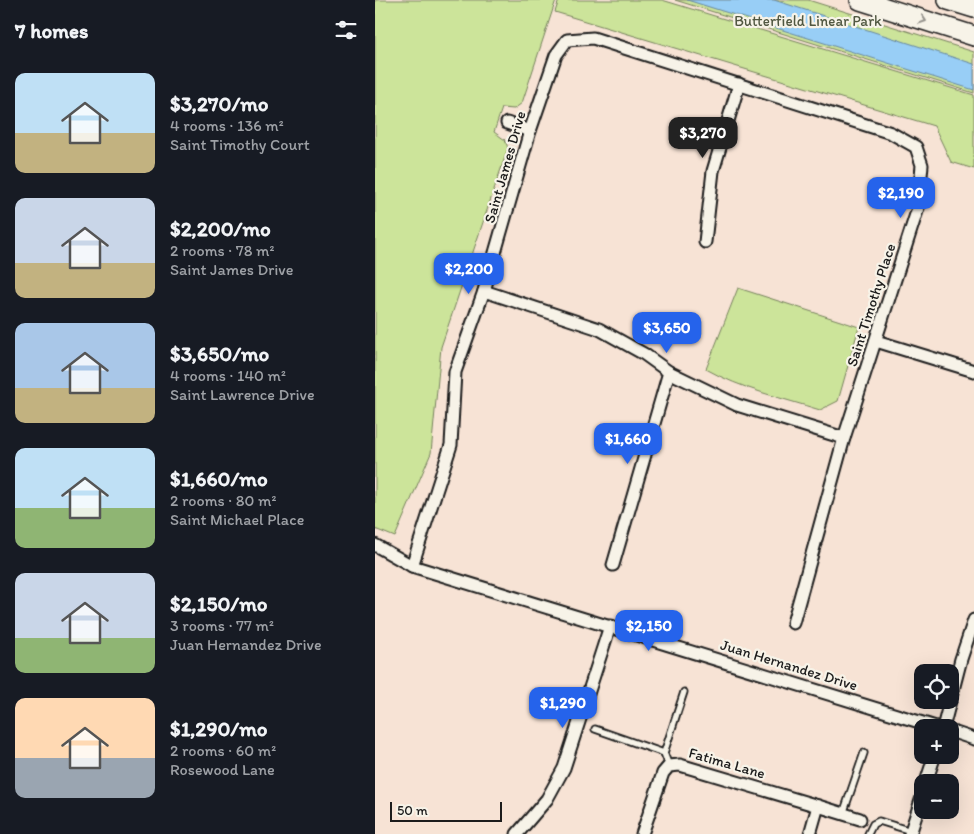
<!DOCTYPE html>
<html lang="en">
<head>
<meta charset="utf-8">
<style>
	:root { --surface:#171b24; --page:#20242c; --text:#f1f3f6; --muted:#9ea1a6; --accent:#2563eb }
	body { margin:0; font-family:Itim,sans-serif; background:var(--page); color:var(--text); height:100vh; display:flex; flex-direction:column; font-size:19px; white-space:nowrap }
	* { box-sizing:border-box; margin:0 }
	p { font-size:16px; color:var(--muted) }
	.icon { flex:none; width:28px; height:28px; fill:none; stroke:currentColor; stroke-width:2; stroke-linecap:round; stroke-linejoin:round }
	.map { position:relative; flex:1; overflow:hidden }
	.panel { display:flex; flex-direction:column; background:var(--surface); width:375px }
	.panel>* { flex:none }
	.tools { position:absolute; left:539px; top:664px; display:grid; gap:10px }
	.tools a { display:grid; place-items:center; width:45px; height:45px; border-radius:10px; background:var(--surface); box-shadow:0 5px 20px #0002; font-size:25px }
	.scale { position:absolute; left:15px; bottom:12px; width:112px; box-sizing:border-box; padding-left:5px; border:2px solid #1c1c1c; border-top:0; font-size:14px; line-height:18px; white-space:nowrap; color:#1c1c1c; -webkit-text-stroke:4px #f7f3e8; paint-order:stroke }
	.price { position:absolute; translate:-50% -42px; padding:0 11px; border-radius:10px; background:var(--accent); color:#fff; font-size:16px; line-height:32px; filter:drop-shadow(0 1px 2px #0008) }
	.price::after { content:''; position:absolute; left:50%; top:30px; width:15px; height:11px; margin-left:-8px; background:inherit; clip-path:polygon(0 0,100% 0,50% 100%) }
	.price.on { background:#222; color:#fff }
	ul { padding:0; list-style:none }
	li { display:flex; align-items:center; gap:15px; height:125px; padding:0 15px }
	li span { display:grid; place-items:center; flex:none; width:140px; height:100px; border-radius:10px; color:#555 }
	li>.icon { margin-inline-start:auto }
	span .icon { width:60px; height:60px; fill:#fffc; stroke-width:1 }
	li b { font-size:21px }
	h2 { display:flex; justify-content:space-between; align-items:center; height:60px; padding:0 15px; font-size:21px }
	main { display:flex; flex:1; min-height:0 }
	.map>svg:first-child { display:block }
	.green { fill:#cce49a; stroke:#74805b }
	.water { fill:#98cef6; stroke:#66879f }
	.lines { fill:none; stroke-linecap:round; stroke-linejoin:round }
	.lane-casing { stroke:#1c1c1c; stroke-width:9 }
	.street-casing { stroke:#1c1c1c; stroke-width:15 }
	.primary-casing { stroke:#1c1c1c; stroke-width:22 }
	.lane { stroke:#f7f3e8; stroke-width:5.5 }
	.street { stroke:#f7f3e8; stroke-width:11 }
	.primary { stroke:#f7f3e8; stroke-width:19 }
	.oneway { stroke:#94928c }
	.labels { text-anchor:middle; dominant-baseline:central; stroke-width:4.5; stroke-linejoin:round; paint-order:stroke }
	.park-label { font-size:15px; fill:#515842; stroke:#f7f3e8 }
	.street-label { font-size:15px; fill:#1c1c1c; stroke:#f7f3e8 }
</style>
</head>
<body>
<main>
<section class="panel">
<h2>7 homes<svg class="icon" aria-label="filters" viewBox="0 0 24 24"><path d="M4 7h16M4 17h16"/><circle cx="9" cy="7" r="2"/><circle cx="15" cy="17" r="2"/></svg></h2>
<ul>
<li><span style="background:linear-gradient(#bfe0f5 60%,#c2b280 0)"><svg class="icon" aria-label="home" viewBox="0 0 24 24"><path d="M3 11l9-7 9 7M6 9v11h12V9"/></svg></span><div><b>$3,270/mo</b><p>4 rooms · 136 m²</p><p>Saint Timothy Court</p></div></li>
<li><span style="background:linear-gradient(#c9d6e8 65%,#c2b280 0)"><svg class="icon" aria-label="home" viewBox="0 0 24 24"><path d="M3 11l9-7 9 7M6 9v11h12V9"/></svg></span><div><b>$2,200/mo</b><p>2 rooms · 78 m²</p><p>Saint James Drive</p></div></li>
<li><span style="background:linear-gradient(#a9c7e8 65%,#c2b280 0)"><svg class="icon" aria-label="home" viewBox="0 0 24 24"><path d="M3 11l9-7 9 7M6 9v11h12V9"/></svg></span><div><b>$3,650/mo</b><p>4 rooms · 140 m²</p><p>Saint Lawrence Drive</p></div></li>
<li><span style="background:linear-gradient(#bfe0f5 60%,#8fb573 0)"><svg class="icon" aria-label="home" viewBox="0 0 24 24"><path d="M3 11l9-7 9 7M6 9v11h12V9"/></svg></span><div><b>$1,660/mo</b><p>2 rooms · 80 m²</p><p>Saint Michael Place</p></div></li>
<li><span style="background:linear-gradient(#c9d6e8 65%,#8fb573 0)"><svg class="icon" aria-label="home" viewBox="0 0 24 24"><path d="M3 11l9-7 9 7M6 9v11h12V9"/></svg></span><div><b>$2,150/mo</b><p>3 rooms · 77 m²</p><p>Juan Hernandez Drive</p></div></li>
<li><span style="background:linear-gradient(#ffd9b3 60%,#9aa5b1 0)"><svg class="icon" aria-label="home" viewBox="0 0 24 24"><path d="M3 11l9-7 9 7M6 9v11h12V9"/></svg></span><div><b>$1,290/mo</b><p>2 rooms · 60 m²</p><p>Rosewood Lane</p></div></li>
</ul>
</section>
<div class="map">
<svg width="599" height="834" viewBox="0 0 599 834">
	<rect width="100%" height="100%" fill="#f7e3d5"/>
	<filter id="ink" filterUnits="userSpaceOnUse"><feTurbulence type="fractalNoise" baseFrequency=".02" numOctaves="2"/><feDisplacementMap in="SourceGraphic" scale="10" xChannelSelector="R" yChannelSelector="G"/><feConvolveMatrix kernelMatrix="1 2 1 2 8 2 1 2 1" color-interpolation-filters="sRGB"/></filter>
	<g filter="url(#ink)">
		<!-- green -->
		<g class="green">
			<path d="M 0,0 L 181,0 L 147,103 L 139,109 L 127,108 L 119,132 L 130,140 L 133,148 L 66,347 L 56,453 L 20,537 L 0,529 Z"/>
			<path d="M 184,0 L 287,0 L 599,95 L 599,169 L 576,162 L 559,126 L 180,12 Z"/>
			<path d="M 300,0 L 433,0 L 599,52 L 599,93 Z"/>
			<path d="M 363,288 L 484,327 L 463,401 L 445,410 C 407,398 366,389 331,369 Z"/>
		</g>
		<!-- water -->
		<path class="water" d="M 312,0 L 399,0 L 599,64 L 599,90 Z"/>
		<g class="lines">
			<!-- lane casing -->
			<g class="lane-casing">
				<g id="lane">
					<path d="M 220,729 L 289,753 L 294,766"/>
					<path d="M 289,753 L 309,692"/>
					<path d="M 468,814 L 489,753"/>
					<path d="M 493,834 L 498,824 L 504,821 L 536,831"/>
				</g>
			</g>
			<!-- street casing -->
			<g class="street-casing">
				<g id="street">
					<path d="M 132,123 L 155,131"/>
					<path d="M 330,242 L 338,171 L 364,84"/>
					<path d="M 109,291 L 224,329 L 269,354 L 294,372 L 362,405 L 469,438"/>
					<path d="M 501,341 L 599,371"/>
					<path d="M 0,545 L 37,566 L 564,728"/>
					<path d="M 238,565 L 294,372"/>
					<path d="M 37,566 L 76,445 L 80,372 L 109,291 L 155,131 L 181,55 L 192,40 L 218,38 L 516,133 L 541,147 L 547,165 L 543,208 L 469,438 L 418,623"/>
					<path d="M 568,728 L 586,659 L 599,620"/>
					<path d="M 575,731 L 599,739"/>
					<path d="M 551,782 L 560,755"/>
					<path d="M 443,806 L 485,819"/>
					<path d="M 142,834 L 172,799 L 189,768 L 235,626"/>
					<path d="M 267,834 L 288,773 L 294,766 L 305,765 L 443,806 L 435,834"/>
					<path d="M 535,834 L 548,794"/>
				</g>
			</g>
			<!-- primary casing -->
			<g class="primary-casing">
				<g id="primary">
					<path d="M 485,0 L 599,36"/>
					<path d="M 573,0 L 599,8"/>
				</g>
			</g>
			<!-- lane -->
			<use href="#lane" class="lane"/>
			<!-- street -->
			<use href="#street" class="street"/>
			<!-- primary -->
			<use href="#primary" class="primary"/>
		</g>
		<!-- one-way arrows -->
		<defs><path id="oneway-chevron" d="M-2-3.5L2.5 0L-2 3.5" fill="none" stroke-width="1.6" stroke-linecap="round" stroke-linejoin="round" transform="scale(1.25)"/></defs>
		<use class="oneway" href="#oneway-chevron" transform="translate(548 20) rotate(18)"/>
	</g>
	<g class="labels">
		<!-- park labels -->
		<g class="park-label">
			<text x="433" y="21">Butterfield Linear Park</text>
		</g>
		<!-- street labels -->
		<g class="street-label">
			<text transform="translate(130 167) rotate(-74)">Saint James Drive</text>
			<text transform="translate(496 305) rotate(-72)">Saint Timothy Place</text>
			<text transform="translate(414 665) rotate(17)">Juan Hernandez Drive</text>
			<text transform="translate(352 763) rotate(16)">Fatima Lane</text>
		</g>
	</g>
</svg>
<div class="tools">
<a><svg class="icon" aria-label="locate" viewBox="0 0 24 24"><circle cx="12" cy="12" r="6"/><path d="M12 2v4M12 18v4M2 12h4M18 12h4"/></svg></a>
<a>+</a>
<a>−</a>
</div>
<div class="scale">50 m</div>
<b class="price on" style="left:328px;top:159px">$3,270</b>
<b class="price" style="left:526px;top:219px">$2,190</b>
<b class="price" style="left:94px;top:295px">$2,200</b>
<b class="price" style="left:292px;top:354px">$3,650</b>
<b class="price" style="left:253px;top:465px">$1,660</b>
<b class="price" style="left:274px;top:652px">$2,150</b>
<b class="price" style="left:188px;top:729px">$1,290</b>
</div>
</main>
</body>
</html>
